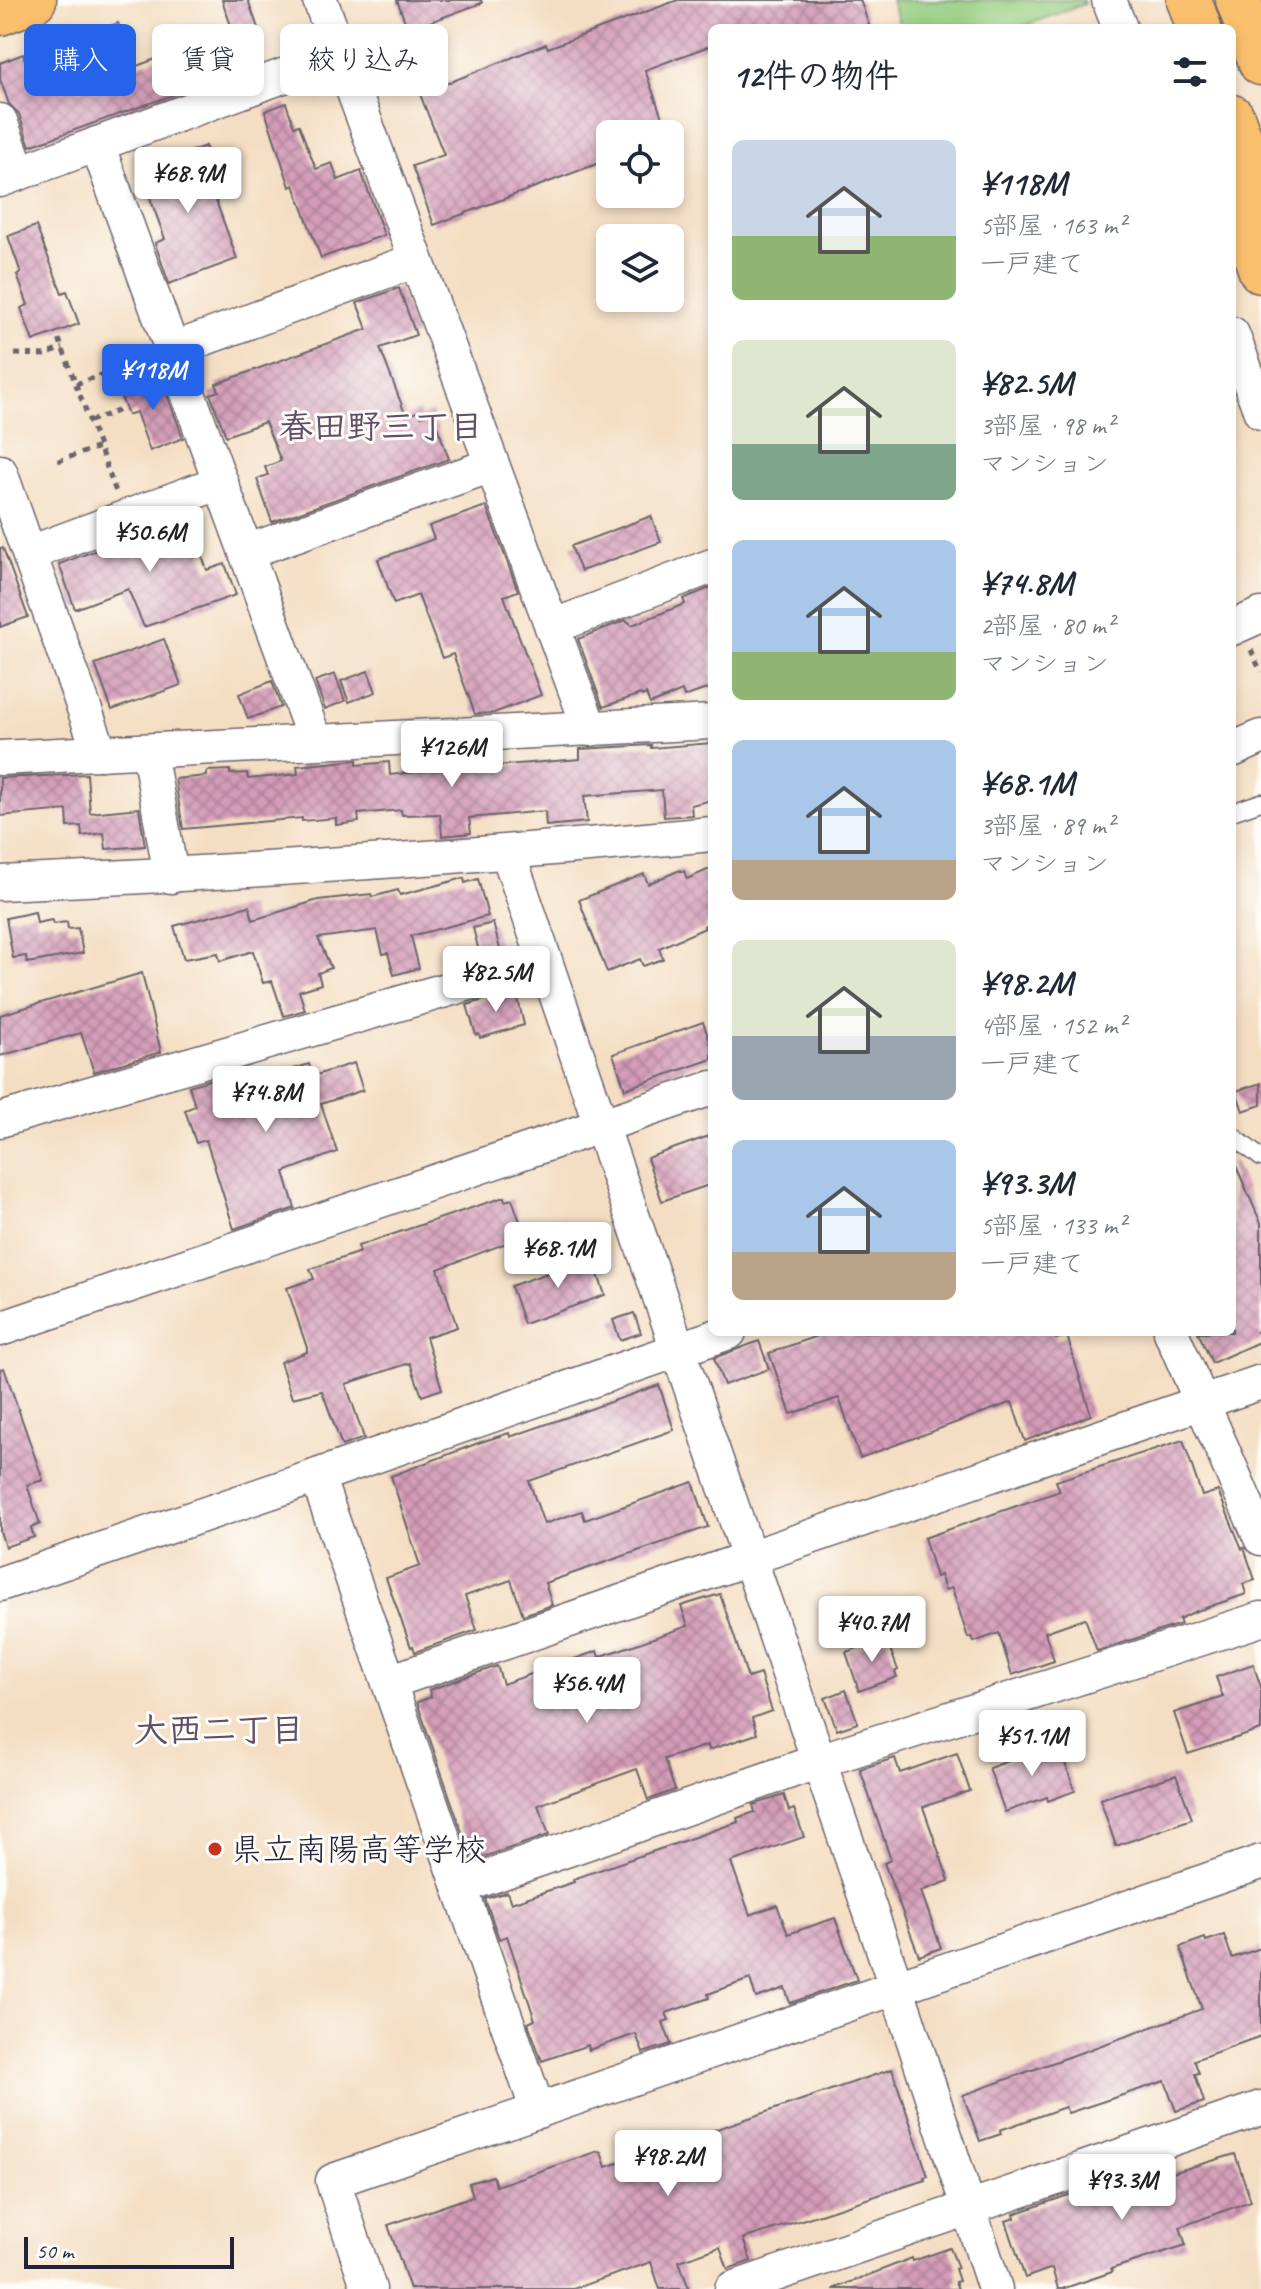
<!DOCTYPE html>
<html lang="ja">
<head>
<meta charset="utf-8">
<style>
	:root { --surface:#fff; --page:#f6f6f7; --text:#1f2937; --muted:#747a83; --accent:#2563eb }
	body { margin:0; font-family:Caveat,"Klee One",sans-serif; background:var(--page); color:var(--text); height:100vh; display:flex; flex-direction:column; font-size:30px; white-space:nowrap }
	* { box-sizing:border-box; margin:0 }
	p { font-size:26px; color:var(--muted) }
	.icon { flex:none; width:44px; height:44px; fill:none; stroke:currentColor; stroke-width:2; stroke-linecap:round; stroke-linejoin:round }
	.map { position:relative; flex:1; overflow:hidden }
	.drawer { position:absolute; left:708px; top:24px; width:528px; height:1312px; display:flex; flex-direction:column; background:var(--surface); border-radius:12px; box-shadow:0 4px 12px #0003 }
	.drawer>* { flex:none }
	.top-card { position:absolute; left:24px; top:24px; width:564px; height:72px; display:flex; gap:16px }
	.controls { position:absolute; left:596px; top:120px; display:grid; gap:16px }
	.controls a { display:grid; place-items:center; width:88px; height:88px; border-radius:12px; background:var(--surface); box-shadow:0 4px 12px #0003; font-size:40px }
	.scale { position:absolute; left:24px; bottom:20px; width:210px; box-sizing:border-box; padding-left:8px; border:4px solid #22223b; border-top:0; font-size:22px; line-height:28px; white-space:nowrap; color:#22223b; -webkit-text-stroke:6px #fdfcf7; paint-order:stroke }
	.price { position:absolute; translate:-50% -68px; padding:0 18px; border-radius:8px; background:#fff; color:#222; font-size:26px; line-height:52px; filter:drop-shadow(0 2px 4px #0008) }
	.price::after { content:''; position:absolute; left:50%; top:48px; width:24px; height:18px; margin-left:-12px; background:inherit; clip-path:polygon(0 0,100% 0,50% 100%) }
	.price.current { background:var(--accent); color:#fff }
	ul { padding:0; list-style:none }
	li { display:flex; align-items:center; gap:24px; height:200px; padding:0 24px }
	li span { display:grid; place-items:center; flex:none; width:224px; height:160px; border-radius:12px; color:#555 }
	li>.icon { margin-inline-start:auto }
	span .icon { width:96px; height:96px; fill:#fffc; stroke-width:1 }
	li b { font-size:34px }
	h2 { display:flex; justify-content:space-between; align-items:center; height:96px; padding:0 24px; font-size:34px }
	.tag { padding:0 28px; border-radius:12px; background:var(--surface); box-shadow:0 4px 12px #0003; font-size:28px; line-height:72px }
	.tag.current { background:var(--accent); color:#fff }
	.map>svg:first-child { display:block }
	.park { fill:#96ce81; stroke:#5c785e; stroke-width:2 }
	.building { fill:url(#building-cross-hatch) }
	.lines { fill:none; stroke-linecap:round; stroke-linejoin:round }
	.lane-casing { stroke:#6c646b; stroke-width:19 }
	.street-casing { stroke:#6c646b; stroke-width:37 }
	.primary-casing { stroke:#6c646b; stroke-width:47 }
	.highway-casing { stroke:#6c646b; stroke-width:47 }
	.path { stroke:#6c646b; stroke-width:5; stroke-dasharray:6 6; stroke-linecap:butt }
	.lane { stroke:#fff; stroke-width:16 }
	.street { stroke:#fff; stroke-width:34 }
	.primary { stroke:#f9bf6d; stroke-width:44 }
	.highway { stroke:#f9bf6d; stroke-width:44 }
	.poi-dot { fill:#c8321e; stroke:#fdfcf7; stroke-width:3 }
	.labels { text-anchor:middle; dominant-baseline:central; stroke-width:6; stroke-linejoin:round; paint-order:stroke }
	.poi-label { font-size:32px; fill:#22223b; stroke:#fdfcf7; text-anchor:start }
	.neighbourhood-label { font-size:34px; font-weight:bold; fill:#604d67; stroke:#fdfcf7 }
</style>
</head>
<body>
<div class="map">
<svg width="1261" height="2289" viewBox="0 0 1261 2289">
	<defs>
		<pattern id="building-cross-hatch" width="8" height="8" patternUnits="userSpaceOnUse" patternTransform="scale(2)"><rect width="8" height="8" fill="#d49cb8"/><path d="M0 0l8 8M0 8l8-8" fill="none" stroke="#ac7f97"/></pattern>
	</defs>
	<rect width="100%" height="100%" fill="#fdfcf7"/>
	<filter id="ink" filterUnits="userSpaceOnUse"><feTurbulence type="fractalNoise" baseFrequency=".0125" numOctaves="2"/><feDisplacementMap in="SourceGraphic" scale="16" xChannelSelector="R" yChannelSelector="G"/><feConvolveMatrix kernelMatrix="1 2 1 2 8 2 1 2 1" color-interpolation-filters="sRGB"/></filter>
	<filter id="wash" filterUnits="userSpaceOnUse"><feTurbulence type="fractalNoise" baseFrequency=".006" numOctaves="4" result="noise"/><feDisplacementMap in="SourceGraphic" scale="32" xChannelSelector="R" yChannelSelector="G"/><feGaussianBlur stdDeviation="1.8" result="paint"/><feColorMatrix in="noise" values="0 0 0 0 0 0 0 0 0 0 0 0 0 0 0 0 0 1.4 0 .05"/><feComposite in="paint" operator="in"/></filter>
	<g filter="url(#wash)">
		<rect width="100%" height="100%" fill="#f4dec3"/>
		<!-- park -->
		<path class="park" d="M 891,0 L 1082,0 L 1084,4 L 1018,28 L 901,28 Z"/>
		<g id="blocks">
			<!-- building -->
			<g class="building">
				<path d="M 222,0 L 248,0 L 259,31 L 236,40 Z"/>
				<path d="M 397,0 L 481,0 L 482,3 L 408,30 Z"/>
				<path d="M 678,0 L 860,0 L 870,28 L 712,28 L 712,45 L 645,70 L 668,134 L 610,134 L 610,159 L 434,225 L 412,166 L 444,155 L 420,94 L 546,44 L 548,48 Z"/>
				<path d="M 118,23 L 134,67 L 199,43 L 212,81 L 30,146 L 19,114 L 9,104 L 0,79 L 0,63 L 23,54 L 24,58 Z"/>
				<path d="M 286,103 L 294,126 L 299,125 L 316,169 L 332,163 L 338,180 L 361,171 L 384,235 L 321,258 L 294,185 L 290,187 L 265,111 Z"/>
				<path d="M 205,146 L 223,195 L 215,198 L 237,259 L 169,284 L 155,243 L 165,239 L 140,170 Z"/>
				<path d="M 36,226 L 62,293 L 67,291 L 79,324 L 33,341 L 21,308 L 28,305 L 17,275 L 21,273 L 8,236 Z"/>
				<path d="M 399,288 L 416,335 L 380,348 L 406,416 L 419,411 L 421,416 L 432,412 L 449,459 L 272,522 L 257,479 L 268,475 L 265,467 L 281,461 L 265,422 L 226,436 L 210,394 L 219,391 L 216,384 L 367,329 L 357,303 Z"/>
				<path d="M 160,375 L 183,438 L 150,451 L 136,412 L 128,415 L 120,394 L 128,391 L 127,387 Z"/>
				<path d="M 486,506 L 518,591 L 504,596 L 541,695 L 494,713 L 475,714 L 453,654 L 442,658 L 418,595 L 394,604 L 378,559 L 434,539 L 429,526 Z"/>
				<path d="M 188,516 L 207,570 L 225,564 L 236,595 L 144,627 L 128,589 L 75,609 L 59,564 Z"/>
				<path d="M 651,516 L 661,542 L 581,571 L 571,546 Z"/>
				<path d="M 0,548 L 3,548 L 28,617 L 0,627 Z"/>
				<path d="M 712,587 L 712,687 L 684,697 L 682,691 L 650,704 L 646,694 L 642,696 L 641,694 L 603,707 L 578,639 L 626,620 L 632,625 L 685,604 L 683,599 Z"/>
				<path d="M 164,639 L 181,685 L 112,710 L 95,664 Z"/>
				<path d="M 368,671 L 376,692 L 349,702 L 341,681 Z"/>
				<path d="M 335,674 L 345,701 L 325,709 L 315,681 Z"/>
				<path d="M 272,681 L 281,707 L 248,719 L 239,694 Z"/>
				<path d="M 712,743 L 712,800 L 691,805 L 692,815 L 664,817 L 662,790 L 584,796 L 587,822 L 546,826 L 545,811 L 469,818 L 471,833 L 442,836 L 440,814 L 402,815 L 401,810 L 358,814 L 359,822 L 336,825 L 336,818 L 302,821 L 302,818 L 183,829 L 175,779 L 207,776 L 207,771 L 230,770 L 230,774 L 247,773 L 248,779 L 298,774 L 297,766 L 357,760 L 357,765 L 389,762 L 390,775 L 443,769 L 443,764 L 482,760 L 482,767 L 580,759 L 580,749 L 651,745 L 651,748 Z"/>
				<path d="M 87,774 L 90,813 L 139,808 L 145,846 L 106,849 L 104,833 L 82,836 L 81,826 L 68,827 L 67,810 L 0,816 L 0,778 Z"/>
				<path d="M 712,868 L 712,922 L 704,926 L 705,928 L 659,948 L 663,959 L 643,966 L 640,959 L 607,972 L 579,900 L 644,874 L 648,884 L 680,870 L 681,872 L 684,871 L 687,879 Z"/>
				<path d="M 464,878 L 465,883 L 478,879 L 488,916 L 411,936 L 419,968 L 394,975 L 388,953 L 383,954 L 377,930 L 318,938 L 331,968 L 318,973 L 321,984 L 299,991 L 305,1010 L 284,1016 L 272,981 L 263,983 L 253,951 L 220,961 L 218,953 L 184,959 L 174,926 L 249,906 L 253,920 L 318,900 L 371,894 L 372,897 L 398,890 L 400,895 Z"/>
				<path d="M 35,912 L 37,923 L 52,920 L 53,924 L 67,922 L 68,929 L 78,928 L 83,953 L 27,963 L 26,956 L 13,958 L 6,918 Z"/>
				<path d="M 493,923 L 501,953 L 481,959 L 473,928 Z"/>
				<path d="M 142,973 L 161,1052 L 94,1072 L 81,1033 L 0,1056 L 0,1015 Z"/>
				<path d="M 516,990 L 524,1025 L 480,1038 L 479,1034 L 476,1035 L 467,1005 Z"/>
				<path d="M 703,1022 L 712,1048 L 712,1059 L 625,1089 L 613,1054 Z"/>
				<path d="M 354,1063 L 363,1090 L 321,1104 L 337,1152 L 284,1172 L 295,1208 L 234,1229 L 206,1140 L 196,1143 L 185,1110 L 195,1106 L 189,1086 L 222,1076 L 227,1091 L 309,1064 L 313,1076 Z"/>
				<path d="M 1261,1083 L 1261,1105 L 1243,1111 L 1236,1091 Z"/>
				<path d="M 712,1135 L 712,1184 L 662,1201 L 647,1158 Z"/>
				<path d="M 1232,1157 L 1261,1223 L 1261,1330 L 1256,1332 L 1261,1332 L 1261,1341 L 1212,1363 L 1198,1332 L 1232,1332 Z"/>
				<path d="M 504,1197 L 505,1201 L 512,1199 L 525,1236 L 438,1269 L 457,1327 L 426,1337 L 442,1389 L 422,1396 L 410,1363 L 346,1384 L 364,1438 L 342,1446 L 322,1391 L 292,1398 L 280,1362 L 307,1352 L 307,1348 L 287,1288 L 314,1279 L 310,1269 L 360,1252 L 358,1246 Z"/>
				<path d="M 592,1257 L 605,1295 L 524,1324 L 511,1286 Z"/>
				<path d="M 634,1313 L 641,1333 L 620,1340 L 613,1320 Z"/>
				<path d="M 828,1332 L 1055,1332 L 1056,1339 L 1067,1336 L 1091,1415 L 1025,1441 L 1012,1402 L 860,1458 L 839,1398 L 791,1414 L 769,1353 Z"/>
				<path d="M 759,1341 L 769,1369 L 724,1385 L 714,1358 Z"/>
				<path d="M 4,1368 L 43,1480 L 27,1485 L 40,1524 L 31,1528 L 34,1537 L 5,1547 L 0,1531 L 0,1369 Z"/>
				<path d="M 659,1385 L 674,1430 L 529,1481 L 544,1524 L 582,1511 L 585,1520 L 693,1482 L 708,1527 L 545,1583 L 552,1605 L 523,1615 L 511,1580 L 465,1596 L 477,1630 L 415,1652 L 413,1646 L 411,1647 L 386,1578 L 420,1566 L 391,1476 L 481,1442 L 509,1433 L 510,1437 Z"/>
				<path d="M 1183,1440 L 1202,1496 L 1218,1491 L 1242,1549 L 1244,1548 L 1255,1580 L 1243,1584 L 1246,1594 L 1194,1612 L 1179,1619 L 1181,1624 L 1097,1651 L 1085,1618 L 1045,1632 L 1054,1661 L 1012,1675 L 999,1633 L 974,1642 L 972,1637 L 968,1638 L 952,1588 L 945,1590 L 940,1575 L 936,1577 L 924,1538 L 1060,1491 L 1056,1481 Z"/>
				<path d="M 720,1594 L 748,1678 L 760,1674 L 772,1711 L 752,1718 L 757,1734 L 709,1750 L 708,1745 L 664,1759 L 675,1790 L 648,1800 L 637,1769 L 538,1805 L 549,1835 L 472,1861 L 417,1702 L 431,1697 L 429,1690 L 497,1666 L 503,1684 L 597,1651 L 599,1657 L 688,1626 L 681,1606 Z"/>
				<path d="M 886,1638 L 898,1670 L 895,1672 L 897,1677 L 859,1691 L 846,1652 Z"/>
				<path d="M 1253,1664 L 1261,1687 L 1261,1730 L 1188,1754 L 1174,1713 L 1223,1697 L 1216,1677 Z"/>
				<path d="M 846,1690 L 858,1723 L 837,1730 L 825,1698 Z"/>
				<path d="M 1058,1743 L 1075,1791 L 1048,1801 L 1047,1797 L 1005,1812 L 989,1768 Z"/>
				<path d="M 957,1753 L 970,1791 L 923,1807 L 949,1881 L 921,1891 L 941,1948 L 919,1956 L 884,1863 L 891,1860 L 860,1769 L 895,1758 L 900,1773 Z"/>
				<path d="M 1176,1775 L 1192,1819 L 1116,1846 L 1100,1799 Z"/>
				<path d="M 784,1795 L 789,1811 L 794,1809 L 804,1837 L 731,1862 L 750,1915 L 777,1905 L 788,1934 L 835,1918 L 857,1980 L 790,2003 L 785,1988 L 756,1998 L 750,1979 L 708,1994 L 709,1998 L 666,2013 L 669,2020 L 663,2022 L 671,2044 L 643,2053 L 636,2034 L 589,2050 L 588,2045 L 542,2061 L 528,2023 L 535,2020 L 507,1936 L 499,1939 L 485,1899 L 507,1892 L 511,1903 L 574,1882 L 573,1879 L 738,1822 L 737,1818 L 755,1812 L 753,1805 Z"/>
				<path d="M 1224,1935 L 1232,1958 L 1261,1948 L 1261,2036 L 1194,2060 L 1199,2073 L 1195,2074 L 1204,2102 L 1176,2111 L 1165,2081 L 1068,2113 L 1065,2107 L 1000,2130 L 1001,2134 L 980,2141 L 963,2095 L 1202,2009 L 1180,1947 L 1205,1938 L 1206,1941 Z"/>
				<path d="M 892,2069 L 928,2176 L 924,2177 L 925,2180 L 743,2239 L 751,2261 L 728,2269 L 720,2247 L 679,2261 L 689,2289 L 660,2289 L 651,2262 L 573,2289 L 410,2289 L 388,2225 L 473,2196 L 469,2183 L 493,2176 L 496,2186 L 598,2151 L 601,2152 L 606,2167 Z"/>
				<path d="M 1235,2154 L 1251,2201 L 1180,2227 L 1186,2245 L 1111,2269 L 1112,2272 L 1062,2289 L 1058,2289 L 1052,2268 L 1025,2278 L 1006,2221 L 1015,2218 L 1014,2214 L 1083,2190 L 1086,2199 Z"/>
				<path d="M 950,2248 L 958,2268 L 955,2269 L 959,2281 L 955,2282 L 958,2289 L 833,2289 L 912,2258 L 913,2261 Z"/>
			</g>
		</g>
	</g>
	<g filter="url(#ink)">
		<use href="#blocks" fill-opacity="0" stroke="#6c646b" stroke-width="2"/>
		<g class="lines">
			<!-- lane casing -->
			<g class="lane-casing">
				<g id="lane">
					<path d="M 1232,812 L 1261,802"/>
					<path d="M 1232,1135 L 1261,1158"/>
				</g>
			</g>
			<!-- street casing -->
			<g class="street-casing">
				<g id="street">
					<path d="M 320,0 L 590,729"/>
					<path d="M 1109,0 L 1120,28"/>
					<path d="M 0,121 L 19,173"/>
					<path d="M 97,144 L 315,741"/>
					<path d="M 0,180 L 340,55"/>
					<path d="M 1232,334 L 1261,412"/>
					<path d="M 172,350 L 416,260"/>
					<path d="M 0,472 L 100,753"/>
					<path d="M 246,552 L 492,465"/>
					<path d="M 30,553 L 221,482"/>
					<path d="M 552,627 L 712,566"/>
					<path d="M 1232,628 L 1261,615"/>
					<path d="M 1232,750 L 1261,737"/>
					<path d="M 149,751 L 171,876"/>
					<path d="M 0,758 L 712,722"/>
					<path d="M 508,853 L 897,1989 L 995,2289"/>
					<path d="M 0,883 C 238,873 475,856 712,834"/>
					<path d="M 0,1120 L 545,961"/>
					<path d="M 0,1329 L 712,1088"/>
					<path d="M 1171,1332 L 1261,1538"/>
					<path d="M 317,1476 L 729,1332"/>
					<path d="M 0,1584 L 317,1476 L 538,2111"/>
					<path d="M 389,1682 L 1261,1382"/>
					<path d="M 460,1887 L 819,1761 L 1261,1619"/>
					<path d="M 369,2289 L 333,2181 L 1261,1862"/>
					<path d="M 732,2289 L 1261,2108"/>
				</g>
			</g>
			<!-- primary casing -->
			<g class="primary-casing">
				<path id="primary" d="M 0,13 L 34,0"/>
			</g>
			<!-- highway casing -->
			<g class="highway-casing">
				<g id="highway">
					<path d="M 1189,0 L 1199,28"/>
					<path d="M 1238,0 L 1261,63"/>
					<path d="M 1232,117 L 1261,195"/>
					<path d="M 1232,187 L 1261,271"/>
				</g>
			</g>
			<!-- path -->
			<g class="path">
				<path d="M 59,339 L 116,492"/>
				<path d="M 15,354 L 45,355 L 63,348"/>
				<path d="M 76,384 L 145,359"/>
				<path d="M 90,421 L 123,409"/>
				<path d="M 58,461 L 99,447"/>
				<path d="M 1251,650 L 1261,672"/>
			</g>
			<!-- lane -->
			<use href="#lane" class="lane"/>
			<!-- street -->
			<use href="#street" class="street"/>
			<!-- primary -->
			<use href="#primary" class="primary"/>
			<!-- highway -->
			<use href="#highway" class="highway"/>
		</g>
	</g>
	<!-- markers -->
	<circle class="poi-dot" cx="215" cy="1849" r="8"/>
	<g class="labels">
		<!-- poi labels -->
		<g class="poi-label">
			<text x="231" y="1849">県立南陽高等学校</text>
		</g>
		<!-- neighbourhood labels -->
		<g class="neighbourhood-label">
			<text x="381" y="426">春田野三丁目</text>
			<text x="219" y="1729">大西二丁目</text>
		</g>
	</g>
</svg>
<div class="controls">
<a><svg class="icon" aria-label="locate" viewBox="0 0 24 24"><circle cx="12" cy="12" r="6"/><path d="M12 2v4M12 18v4M2 12h4M18 12h4"/></svg></a>
<a><svg class="icon" aria-label="layers" viewBox="0 0 24 24"><path d="M12 4l9 5-9 5-9-5zM3 14l9 5 9-5"/></svg></a>
</div>
<div class="scale">50 m</div>
<b class="price" style="left:188px;top:215px">¥68.9M</b>
<b class="price current" style="left:153px;top:412px">¥118M</b>
<b class="price" style="left:150px;top:574px">¥50.6M</b>
<b class="price" style="left:452px;top:789px">¥126M</b>
<b class="price" style="left:496px;top:1014px">¥82.5M</b>
<b class="price" style="left:266px;top:1134px">¥74.8M</b>
<b class="price" style="left:558px;top:1290px">¥68.1M</b>
<b class="price" style="left:872px;top:1664px">¥40.7M</b>
<b class="price" style="left:587px;top:1725px">¥56.4M</b>
<b class="price" style="left:1032px;top:1778px">¥51.1M</b>
<b class="price" style="left:668px;top:2198px">¥98.2M</b>
<b class="price" style="left:1122px;top:2222px">¥93.3M</b>
<div class="top-card">
<a class="tag current">購入</a>
<a class="tag">賃貸</a>
<a class="tag">絞り込み</a>
</div>
<section class="drawer">
<h2>12件の物件<svg class="icon" aria-label="filters" viewBox="0 0 24 24"><path d="M4 7h16M4 17h16"/><circle cx="9" cy="7" r="2"/><circle cx="15" cy="17" r="2"/></svg></h2>
<ul>
<li><span style="background:linear-gradient(#c9d6e8 60%,#8fb573 0)"><svg class="icon" aria-label="home" viewBox="0 0 24 24"><path d="M3 11l9-7 9 7M6 9v11h12V9"/></svg></span><div><b>¥118M</b><p>5部屋 · 163 m²</p><p>一戸建て</p></div></li>
<li><span style="background:linear-gradient(#dfe7d0 65%,#7fa58c 0)"><svg class="icon" aria-label="home" viewBox="0 0 24 24"><path d="M3 11l9-7 9 7M6 9v11h12V9"/></svg></span><div><b>¥82.5M</b><p>3部屋 · 98 m²</p><p>マンション</p></div></li>
<li><span style="background:linear-gradient(#a9c7e8 70%,#8fb573 0)"><svg class="icon" aria-label="home" viewBox="0 0 24 24"><path d="M3 11l9-7 9 7M6 9v11h12V9"/></svg></span><div><b>¥74.8M</b><p>2部屋 · 80 m²</p><p>マンション</p></div></li>
<li><span style="background:linear-gradient(#a9c7e8 75%,#b9a48a 0)"><svg class="icon" aria-label="home" viewBox="0 0 24 24"><path d="M3 11l9-7 9 7M6 9v11h12V9"/></svg></span><div><b>¥68.1M</b><p>3部屋 · 89 m²</p><p>マンション</p></div></li>
<li><span style="background:linear-gradient(#dfe7d0 60%,#9aa5b1 0)"><svg class="icon" aria-label="home" viewBox="0 0 24 24"><path d="M3 11l9-7 9 7M6 9v11h12V9"/></svg></span><div><b>¥98.2M</b><p>4部屋 · 152 m²</p><p>一戸建て</p></div></li>
<li><span style="background:linear-gradient(#a9c7e8 70%,#b9a48a 0)"><svg class="icon" aria-label="home" viewBox="0 0 24 24"><path d="M3 11l9-7 9 7M6 9v11h12V9"/></svg></span><div><b>¥93.3M</b><p>5部屋 · 133 m²</p><p>一戸建て</p></div></li>
</ul>
</section>
</div>
</body>
</html>
